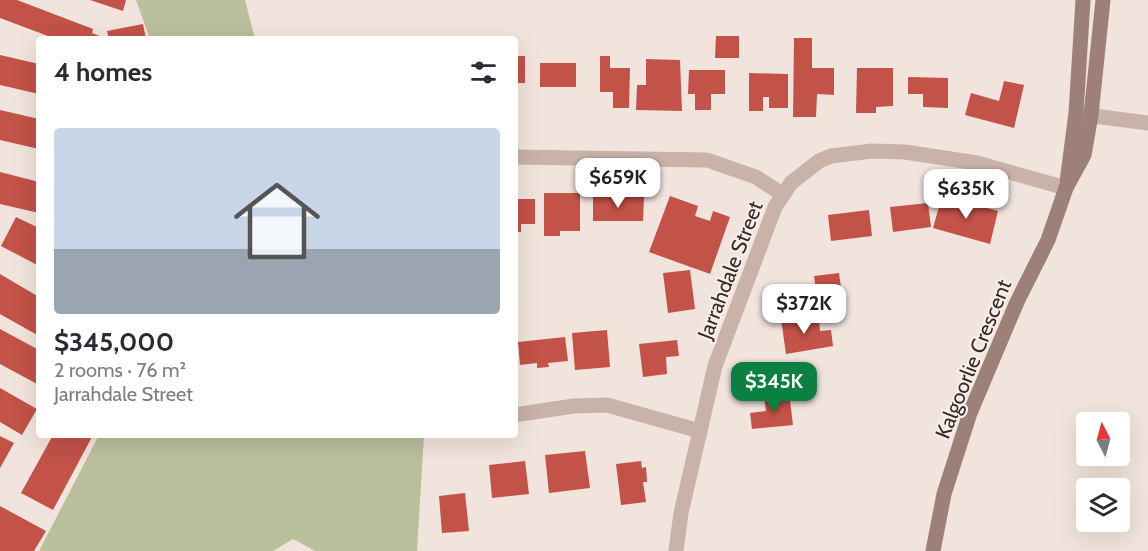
<!DOCTYPE html>
<html lang="en">
<head>
<meta charset="utf-8">
<style>
	:root { --surface:#fff; --page:#f7f7f7; --text:#2b2b33; --muted:#7c7c81; --line:#e1e1e2; --accent:#0b8043 }
	body { margin:0; font-family:Cabin,sans-serif; background:var(--page); color:var(--text); height:100vh; display:flex; flex-direction:column; font-size:22px; white-space:nowrap }
	* { box-sizing:border-box; margin:0 }
	p { font-size:20px; color:var(--muted) }
	.icon { flex:none; width:33px; height:33px; fill:none; stroke:currentColor; stroke-width:2; stroke-linecap:round; stroke-linejoin:round }
	.map { position:relative; flex:1; overflow:hidden }
	.side { position:absolute; left:36px; top:36px; width:482px; height:402px; display:flex; flex-direction:column; background:var(--surface); border-radius:6px; box-shadow:0 6px 24px #0002 }
	.side>* { flex:none }
	.needle { width:39px; rotate:354deg }
	.tools { position:absolute; left:1076px; top:412px; display:grid; gap:12px }
	.tools a { display:grid; place-items:center; width:54px; height:54px; border-radius:6px; background:var(--surface); box-shadow:0 6px 24px #0002; font-size:30px }
	.price { position:absolute; translate:-50% -51px; padding:0 14px; border-radius:12px; background:#fff; color:#222; font-size:20px; line-height:39px; filter:drop-shadow(0 2px 3px #0008) }
	.price::after { content:''; position:absolute; left:50%; top:36px; width:18px; height:14px; margin-left:-9px; background:inherit; clip-path:polygon(0 0,100% 0,50% 100%) }
	.price.on { background:var(--accent); color:#fff }
	ul { padding:0; list-style:none }
	li { display:grid; align-content:center; gap:12px; height:318px; padding:0 18px }
	li+li { border-top:2px solid var(--line) }
	li span { display:grid; place-items:center; height:186px; border-radius:6px; color:#555 }
	li>.icon { margin-inline-start:auto }
	span .icon { width:108px; height:108px; fill:#fffc; stroke-width:1 }
	li b { font-size:26px }
	h2 { display:flex; justify-content:space-between; align-items:center; height:72px; padding:0 18px; font-size:26px }
	.map>svg:first-child { display:block }
	.green { fill:#bac09c }
	.building { fill:#c35248 }
	.lines { fill:none; stroke-linecap:round; stroke-linejoin:round }
	.street { stroke:#c9b2a8; stroke-width:15 }
	.secondary { stroke:#9d8179; stroke-width:15 }
	.labels { text-anchor:middle; dominant-baseline:central; stroke-width:4.5; stroke-linejoin:round; paint-order:stroke }
	.street-label { font-size:21px; fill:#362a28; stroke:#f9efe8 }
</style>
</head>
<body>
<div class="map">
<svg width="1148" height="551" viewBox="0 0 1148 551">
	<rect width="100%" height="100%" fill="#f1e4dc"/>
	<!-- green -->
	<g class="green">
		<path d="M 136,0 L 245,0 L 255,39 L 150,39 Z"/>
		<path d="M 99,435 L 424,435 L 417,551 L 315,551 L 293,539 L 273,551 L 39,551 Z"/>
	</g>
	<!-- building -->
	<g class="building">
		<path d="M 0,0 L 17,0 L 93,29 L 92,33 L 107,39 L 56,39 L 0,18 Z"/>
		<path d="M 90,0 L 126,0 L 123,11 Z"/>
		<path d="M 143,24 L 146,39 L 109,39 L 107,31 Z"/>
		<path d="M 716,36 L 739,36 L 739,58 L 715,58 Z"/>
		<path d="M 794,38 L 812,38 L 812,68 L 834,68 L 834,95 L 817,94 L 816,117 L 793,117 Z"/>
		<path d="M 0,55 L 39,64 L 39,94 L 0,85 Z"/>
		<rect x="514" y="56" width="11" height="27"/>
		<path d="M 600,56 L 610,56 L 610,68 L 630,68 L 629,108 L 613,108 L 613,92 L 600,92 Z"/>
		<path d="M 646,59 L 680,60 L 682,111 L 636,110 L 637,85 L 646,85 Z"/>
		<rect x="540" y="63" width="36" height="24"/>
		<path d="M 857,68 L 893,68 L 893,106 L 876,107 L 876,113 L 856,113 Z"/>
		<path d="M 689,70 L 725,70 L 725,94 L 711,94 L 711,110 L 695,110 L 695,94 L 688,94 Z"/>
		<path d="M 749,73 L 788,74 L 788,108 L 769,108 L 769,97 L 763,97 L 763,111 L 749,111 Z"/>
		<path d="M 908,77 L 948,78 L 948,108 L 923,107 L 923,94 L 908,94 Z"/>
		<path d="M 1004,81 L 1024,85 L 1014,128 L 965,115 L 971,93 L 999,101 Z"/>
		<path d="M 0,110 L 39,119 L 39,149 L 0,140 Z"/>
		<path d="M 0,172 L 39,182 L 39,213 L 0,204 Z"/>
		<path d="M 544,193 L 580,193 L 580,231 L 560,231 L 560,236 L 544,236 Z"/>
		<path d="M 670,196 L 698,206 L 695,216 L 710,221 L 713,211 L 730,217 L 710,274 L 649,252 Z"/>
		<path d="M 942,196 L 998,211 L 990,244 L 933,228 Z"/>
		<path d="M 593,197 L 644,197 L 643,221 L 593,221 Z"/>
		<path d="M 514,199 L 535,199 L 535,224 L 521,224 L 521,232 L 514,232 Z"/>
		<path d="M 928,203 L 931,227 L 893,232 L 890,207 Z"/>
		<path d="M 869,210 L 872,236 L 831,241 L 828,215 Z"/>
		<path d="M 16,217 L 39,228 L 39,266 L 1,246 Z"/>
		<path d="M 690,270 L 695,309 L 668,313 L 663,273 Z"/>
		<path d="M 839,273 L 843,302 L 802,306 L 800,292 L 816,290 L 814,276 Z"/>
		<path d="M 0,274 L 39,297 L 39,336 L 0,314 Z"/>
		<path d="M 807,316 L 808,322 L 819,320 L 820,331 L 831,330 L 833,346 L 786,354 L 781,319 Z"/>
		<path d="M 0,329 L 39,350 L 39,385 L 0,364 Z"/>
		<path d="M 607,330 L 610,367 L 575,370 L 572,333 Z"/>
		<path d="M 565,337 L 568,361 L 548,363 L 549,367 L 537,368 L 537,363 L 520,365 L 518,342 Z"/>
		<path d="M 677,340 L 679,356 L 666,357 L 667,374 L 643,377 L 639,344 Z"/>
		<path d="M 0,388 L 37,409 L 22,435 L 0,422 Z"/>
		<path d="M 789,393 L 793,425 L 752,429 L 750,413 L 766,411 L 764,397 Z"/>
		<path d="M 53,435 L 93,435 L 53,510 L 21,493 Z"/>
		<path d="M 0,436 L 14,443 L 0,468 Z"/>
		<path d="M 585,451 L 590,488 L 549,493 L 545,455 Z"/>
		<path d="M 525,461 L 529,494 L 492,498 L 489,465 Z"/>
		<path d="M 641,461 L 642,468 L 646,467 L 647,482 L 643,482 L 646,502 L 621,505 L 616,464 Z"/>
		<path d="M 465,493 L 469,531 L 442,533 L 439,496 Z"/>
		<path d="M 0,506 L 46,531 L 34,551 L 0,551 Z"/>
	</g>
	<g class="lines">
		<!-- street -->
		<g class="street">
			<path d="M 1079,114 L 1148,123"/>
			<path d="M 514,157 L 707,160 L 756,177 L 782,194"/>
			<path d="M 514,415 L 574,406 L 607,405 L 700,431"/>
			<path d="M 676,551 L 681,513 L 715,366 L 775,207 L 791,183 L 819,161 L 831,156 L 872,151 L 905,152 L 977,163 L 1066,188"/>
		</g>
		<!-- secondary -->
		<g class="secondary">
			<path d="M 1067,182 L 1076,113 L 1083,0"/>
			<path d="M 933,551 L 944,494 L 970,413 L 1017,302 L 1048,240 L 1066,188 L 1084,155 L 1091,115 L 1103,0"/>
		</g>
	</g>
	<g class="labels">
		<!-- street labels -->
		<g class="street-label">
			<text transform="translate(730 270) rotate(-69)">Jarrahdale Street</text>
			<text transform="translate(973 359) rotate(-68)">Kalgoorlie Crescent</text>
		</g>
	</g>
</svg>
<div class="tools">
<a><svg class="needle" viewBox="-14 -14 28 28"><path d="M0-13l5 13h-10z" fill="#e53935"/><path d="M0 13l5-13h-10z" fill="#7c7c81"/></svg></a>
<a><svg class="icon" aria-label="layers" viewBox="0 0 24 24"><path d="M12 4l9 5-9 5-9-5zM3 14l9 5 9-5"/></svg></a>
</div>
<b class="price" style="left:618px;top:209px">$659K</b>
<b class="price" style="left:966px;top:220px">$635K</b>
<b class="price" style="left:804px;top:335px">$372K</b>
<b class="price on" style="left:774px;top:413px">$345K</b>
<section class="side">
<h2>4 homes<svg class="icon" aria-label="filters" viewBox="0 0 24 24"><path d="M4 7h16M4 17h16"/><circle cx="9" cy="7" r="2"/><circle cx="15" cy="17" r="2"/></svg></h2>
<ul>
<li><span style="background:linear-gradient(#c9d6e8 65%,#9aa5b1 0)"><svg class="icon" aria-label="home" viewBox="0 0 24 24"><path d="M3 11l9-7 9 7M6 9v11h12V9"/></svg></span><div><b>$345,000</b><p>2 rooms · 76 m²</p><p>Jarrahdale Street</p></div></li>
</ul>
</section>
</div>
</body>
</html>
